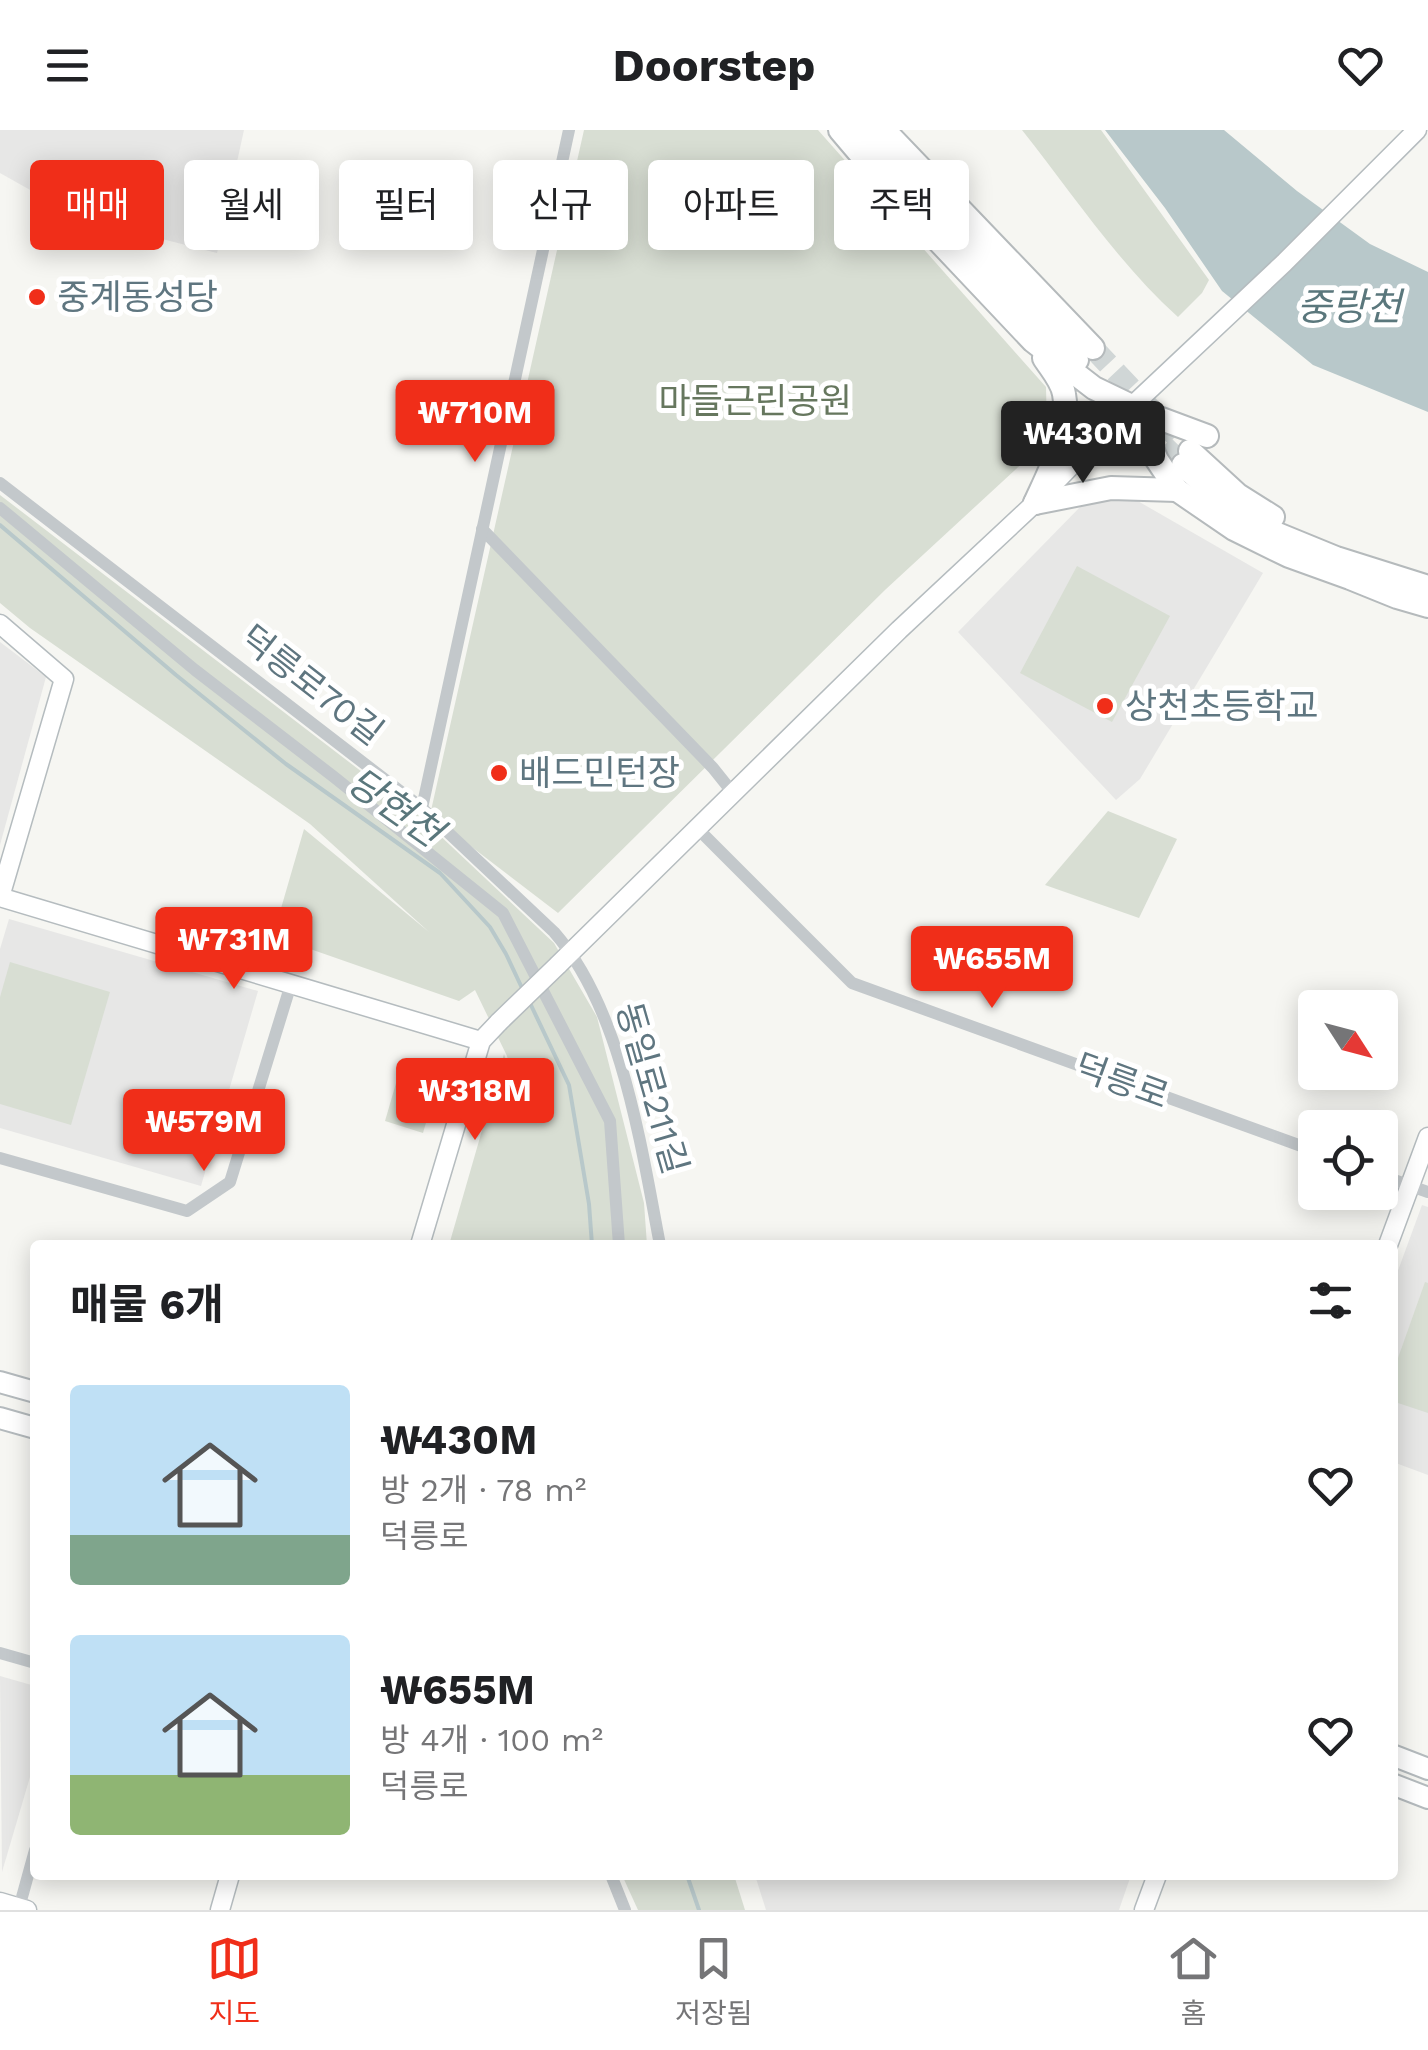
<!DOCTYPE html>
<html lang="ko">
<head>
<meta charset="utf-8">
<style>
	:root { --surface:#fff; --page:#f2f2f2; --text:#202124; --muted:#757577; --line:#e0e0e0; --accent:#f02e19 }
	body { margin:0; font-family:"Work Sans","Noto Sans KR",sans-serif; background:var(--page); color:var(--text); height:100vh; display:flex; flex-direction:column; font-size:38px; white-space:nowrap }
	* { box-sizing:border-box; margin:0 }
	p { font-size:32px; color:var(--muted) }
	.icon { flex:none; width:55px; height:55px; fill:none; stroke:currentColor; stroke-width:2; stroke-linecap:round; stroke-linejoin:round }
	.map { position:relative; flex:1; overflow:hidden }
	.side { position:absolute; left:30px; top:1110px; width:1368px; height:640px; display:flex; flex-direction:column; background:var(--surface); border-radius:10px; box-shadow:0 5px 25px #0003 }
	.side>* { flex:none }
	.guide { position:absolute; left:30px; top:30px; width:1370px; height:90px; display:flex; gap:20px }
	.needle { width:65px; rotate:126deg }
	.tools { position:absolute; left:1298px; top:860px; display:grid; gap:20px }
	.tools a { display:grid; place-items:center; width:100px; height:100px; border-radius:10px; background:var(--surface); box-shadow:0 5px 25px #0003; font-size:50px }
	.price { position:absolute; translate:-50% -85px; padding:0 22px; border-radius:10px; background:var(--accent); color:#fff; font-size:32px; line-height:65px; filter:drop-shadow(0 2px 5px #0008) }
	.price::after { content:''; position:absolute; left:50%; top:60px; width:30px; height:22px; margin-left:-15px; background:inherit; clip-path:polygon(0 0,100% 0,50% 100%) }
	.price.current { background:#222; color:#fff }
	ul { padding:0; list-style:none }
	li { display:flex; align-items:center; gap:30px; height:250px; padding:0 40px }
	li span { display:grid; place-items:center; flex:none; width:280px; height:200px; border-radius:10px; color:#555 }
	li>.icon { margin-inline-start:auto }
	span .icon { width:120px; height:120px; fill:#fffc; stroke-width:1 }
	li b { font-size:42px }
	h2 { display:flex; justify-content:space-between; align-items:center; height:120px; padding:0 40px; font-size:42px }
	.tag { padding:0 35px; border-radius:10px; background:var(--surface); box-shadow:0 5px 25px #0003; font-size:35px; line-height:90px }
	.tag.current { background:var(--accent); color:#fff }
	header { display:flex; justify-content:space-between; align-items:center; height:130px; padding:0 40px; background:var(--surface); font-size:45px; font-weight:700 }
	.tabs { display:flex; justify-content:space-around; align-items:center; height:140px; border-top:2px solid var(--line); background:var(--surface); font-size:28px; color:var(--muted) }
	.tabs a { display:grid; justify-items:center; gap:5px }
	.tabs .current { color:var(--accent) }
	.map>svg:first-child { display:block }
	.built { fill:#e7e7e6 }
	.green { fill:#d8ded3 }
	.water { fill:#b8c8ca }
	.lines { fill:none; stroke-linecap:round; stroke-linejoin:round }
	.stream { stroke:#b8c8ca; stroke-width:4 }
	.highway-tunnel { stroke:#d0d6d6; stroke-width:22; stroke-dasharray:22 11; stroke-linecap:butt }
	.secondary-casing { stroke:#b5bcbf; stroke-width:21 }
	.primary-casing { stroke:#b4babd; stroke-width:24 }
	.highway-casing { stroke:#b5babc; stroke-width:26 }
	.street { stroke:#c3c8cb; stroke-width:12 }
	.secondary { stroke:#fff; stroke-width:18 }
	.primary { stroke:#fff; stroke-width:20 }
	.highway { stroke:#fff; stroke-width:22 }
	.secondary-bridge-casing { stroke:#b5bcbf; stroke-width:21; stroke-linecap:butt }
	.secondary-bridge { stroke:#fff; stroke-width:18 }
	.poi-dot { fill:#f02e19; stroke:#fff; stroke-width:4 }
	.labels { text-anchor:middle; dominant-baseline:central; stroke-width:10; stroke-linejoin:round; paint-order:stroke }
	.poi-label { font-size:35px; fill:#5f7680; stroke:#fff; text-anchor:start }
	.park-label { font-size:35px; fill:#66775e; stroke:#fff }
	.street-label { font-size:35px; fill:#5f7680; stroke:#fff }
	.water-label { font-size:38px; font-style:italic; fill:#5a777c; stroke:#fff }
</style>
</head>
<body>
<header><svg class="icon" aria-label="menu" viewBox="0 0 24 24"><path d="M4 6h16M4 12h16M4 18h16"/></svg>Doorstep<svg class="icon" aria-label="heart" viewBox="0 0 24 24"><path d="M12 20l-8-8c-3-5 5-10 8-4 3-6 11-1 8 4z"/></svg></header>
<div class="map">
<svg width="1428" height="1780" viewBox="0 0 1428 1780">
	<rect width="100%" height="100%" fill="#f6f6f2"/>
	<!-- built -->
	<g class="built">
		<path d="M 0,0 L 244,0 L 217,123 L 80,88 L 0,43 Z"/>
		<path d="M 1112,367 L 1136,370 L 1263,443 L 1140,649 L 1116,670 L 958,502 L 1082,375 Z"/>
		<path d="M 0,512 L 46,547 L 0,715 Z"/>
		<path d="M 9,789 L 258,861 L 201,1056 L 0,998 L 0,819 Z"/>
		<path d="M 1422,1075 L 1428,1077 L 1428,1345 L 1393,1332 L 1392,1157 Z"/>
		<path d="M 0,1546 L 35,1556 L 35,1630 L 2,1742 Z"/>
		<path d="M 755,1745 L 1131,1745 L 1119,1780 L 766,1780 Z"/>
	</g>
	<!-- green -->
	<g class="green">
		<path d="M 584,0 L 818,0 L 1046,257 L 1047,300 L 1043,305 L 1042,315 L 885,460 L 558,783 L 430,685 Z"/>
		<path d="M 1022,0 L 1101,0 L 1209,150 L 1202,163 L 1178,187 C 1118,133 1072,63 1022,0 Z"/>
		<path d="M 0,365 L 417,684 L 554,813 L 597,887 L 644,1073 L 647,1115 L 558,1115 L 557,1113 L 557,1115 L 449,1115 L 504,924 L 521,978 L 507,926 L 475,860 L 459,871 L 273,806 L 304,699 L 429,802 L 310,694 L 30,498 L 0,473 Z"/>
		<path d="M 1077,436 L 1170,486 L 1112,592 L 1020,543 Z"/>
		<path d="M 1108,681 L 1177,709 L 1139,788 L 1045,755 Z"/>
		<path d="M 10,832 L 110,862 L 71,995 L 0,974 L 0,867 Z"/>
		<path d="M 401,936 L 439,948 L 423,1003 L 385,991 Z"/>
		<path d="M 1425,1152 L 1428,1153 L 1428,1283 L 1392,1271 L 1393,1242 Z"/>
		<path d="M 622,1745 L 734,1745 L 745,1780 L 638,1780 Z"/>
	</g>
	<!-- water -->
	<path class="water" d="M 1105,0 L 1224,0 L 1297,61 L 1370,114 L 1428,142 L 1428,282 L 1313,235 L 1222,161 L 1165,78 Z"/>
	<g class="lines">
		<!-- stream -->
		<g class="stream">
			<path d="M 0,395 L 176,545 L 286,634 L 440,743 L 490,797 L 506,824 L 522,858"/>
			<path d="M 529,871 L 569,955 L 589,1074 L 592,1115"/>
			<path d="M 687,1745 L 699,1780"/>
		</g>
		<!-- highway-tunnel -->
		<g class="highway-tunnel">
			<path d="M 1093,218 L 1190,321"/>
			<path d="M 1140,293 L 1183,335"/>
		</g>
		<!-- secondary casing -->
		<g class="secondary-casing">
			<g id="secondary">
				<path d="M 0,494 L 64,549 L 0,767"/>
				<path d="M 0,767 L 481,911"/>
				<path d="M 558,835 L 899,500 L 1035,373 L 1099,307 L 1284,133 L 1417,0"/>
				<path d="M 420,1115 L 481,911 L 499,892"/>
				<path d="M 1388,1115 L 1428,1007"/>
				<path d="M 0,1772 L 27,1780"/>
				<path d="M 220,1780 L 230,1745"/>
				<path d="M 1144,1780 L 1157,1745"/>
			</g>
		</g>
		<!-- primary casing -->
		<g class="primary-casing">
			<g id="primary">
				<path d="M 0,1252 L 35,1262"/>
				<path d="M 0,1288 L 35,1298"/>
				<path d="M 1392,1625 L 1428,1639"/>
				<path d="M 1392,1654 L 1428,1668"/>
			</g>
		</g>
		<!-- highway casing -->
		<g class="highway-casing">
			<g id="highway">
				<path d="M 840,0 L 896,66 L 1033,211 L 1094,258 L 1148,284 L 1207,306"/>
				<path d="M 862,0 L 1077,230"/>
				<path d="M 884,0 L 1093,218"/>
				<path d="M 1132,275 L 1157,330 L 1177,360 L 1234,399 L 1289,426 L 1350,448 L 1397,467 L 1428,476"/>
				<path d="M 1190,321 L 1238,365 L 1273,387"/>
				<path d="M 1183,335 L 1237,384 L 1270,401 L 1336,428 L 1428,457"/>
				<path d="M 1035,373 C 1050,340 1071,302 1064,264 C 1062,251 1051,239 1044,228"/>
				<path d="M 1035,373 L 1111,358 L 1177,360"/>
			</g>
		</g>
		<!-- street -->
		<g class="street">
			<path d="M 0,353 L 422,678 L 554,802 C 622,880 641,1016 660,1115"/>
			<path d="M 0,378 L 195,540 L 334,647 L 503,783 L 610,991 L 619,1115"/>
			<path d="M 482,399 L 713,638 L 733,663"/>
			<path d="M 422,678 L 569,0"/>
			<path d="M 697,698 L 852,853 L 1315,1021"/>
			<path d="M 0,1028 L 187,1081 L 230,1052 L 291,854"/>
			<path d="M 1380,1045 L 1428,1062"/>
			<path d="M 0,1523 L 35,1533"/>
			<path d="M 611,1745 L 625,1780"/>
			<path d="M 19,1778 L 35,1720"/>
		</g>
		<!-- secondary -->
		<use href="#secondary" class="secondary"/>
		<!-- primary -->
		<use href="#primary" class="primary"/>
		<!-- highway -->
		<use href="#highway" class="highway"/>
		<!-- secondary-bridge casing -->
		<g class="secondary-bridge-casing">
			<path id="secondary-bridge" d="M 499,892 L 558,835"/>
		</g>
		<!-- secondary-bridge -->
		<use href="#secondary-bridge" class="secondary-bridge"/>
	</g>
	<!-- markers -->
	<g class="poi-dot">
		<circle cx="37" cy="167" r="10"/>
		<circle cx="1105" cy="576" r="10"/>
		<circle cx="499" cy="643" r="10"/>
	</g>
	<g class="labels">
		<!-- poi labels -->
		<g class="poi-label">
			<text x="57" y="167">중계동성당</text>
			<text x="1125" y="576">상천초등학교</text>
			<text x="519" y="643">배드민턴장</text>
		</g>
		<!-- park labels -->
		<g class="park-label">
			<text x="755" y="271">마들근린공원</text>
		</g>
		<!-- street labels -->
		<g class="street-label">
			<text transform="translate(312 555) rotate(38)">덕릉로70길</text>
			<text transform="translate(1122 951) rotate(20)">덕릉로</text>
			<text transform="translate(652 958) rotate(74)">동일로211길</text>
		</g>
		<!-- water labels -->
		<g class="water-label">
			<text x="1349" y="177">중랑천</text>
			<text transform="translate(395 677) rotate(35)">당현천</text>
		</g>
	</g>
</svg>
<div class="tools">
<a><svg class="needle" viewBox="-14 -14 28 28"><path d="M0-13l5 13h-10z" fill="#e53935"/><path d="M0 13l5-13h-10z" fill="#757577"/></svg></a>
<a><svg class="icon" aria-label="locate" viewBox="0 0 24 24"><circle cx="12" cy="12" r="6"/><path d="M12 2v4M12 18v4M2 12h4M18 12h4"/></svg></a>
</div>
<b class="price" style="left:475px;top:335px">₩710M</b>
<b class="price current" style="left:1083px;top:356px">₩430M</b>
<b class="price" style="left:234px;top:862px">₩731M</b>
<b class="price" style="left:992px;top:881px">₩655M</b>
<b class="price" style="left:475px;top:1013px">₩318M</b>
<b class="price" style="left:204px;top:1044px">₩579M</b>
<div class="guide">
<a class="tag current">매매</a>
<a class="tag">월세</a>
<a class="tag">필터</a>
<a class="tag">신규</a>
<a class="tag">아파트</a>
<a class="tag">주택</a>
</div>
<section class="side">
<h2>매물 6개<svg class="icon" aria-label="filters" viewBox="0 0 24 24"><path d="M4 7h16M4 17h16"/><circle cx="9" cy="7" r="2"/><circle cx="15" cy="17" r="2"/></svg></h2>
<ul>
<li><span style="background:linear-gradient(#bfe0f5 75%,#7fa58c 0)"><svg class="icon" aria-label="home" viewBox="0 0 24 24"><path d="M3 11l9-7 9 7M6 9v11h12V9"/></svg></span><div><b>₩430M</b><p>방 2개 · 78 m²</p><p>덕릉로</p></div><svg class="icon" aria-label="heart" viewBox="0 0 24 24"><path d="M12 20l-8-8c-3-5 5-10 8-4 3-6 11-1 8 4z"/></svg></li>
<li><span style="background:linear-gradient(#bfe0f5 70%,#8fb573 0)"><svg class="icon" aria-label="home" viewBox="0 0 24 24"><path d="M3 11l9-7 9 7M6 9v11h12V9"/></svg></span><div><b>₩655M</b><p>방 4개 · 100 m²</p><p>덕릉로</p></div><svg class="icon" aria-label="heart" viewBox="0 0 24 24"><path d="M12 20l-8-8c-3-5 5-10 8-4 3-6 11-1 8 4z"/></svg></li>
</ul>
</section>
</div>
<nav class="tabs">
<a class="current"><svg class="icon" aria-label="map" viewBox="0 0 24 24"><path d="M3 6l6-2 6 2 6-2v14l-6 2-6-2-6 2zM9 4v14M15 6v14"/></svg>지도</a>
<a><svg class="icon" aria-label="saved" viewBox="0 0 24 24"><path d="M7 4h10v16l-5-4-5 4z"/></svg>저장됨</a>
<a><svg class="icon" aria-label="home" viewBox="0 0 24 24"><path d="M3 11l9-7 9 7M6 9v11h12V9"/></svg>홈</a>
</nav>
</body>
</html>
